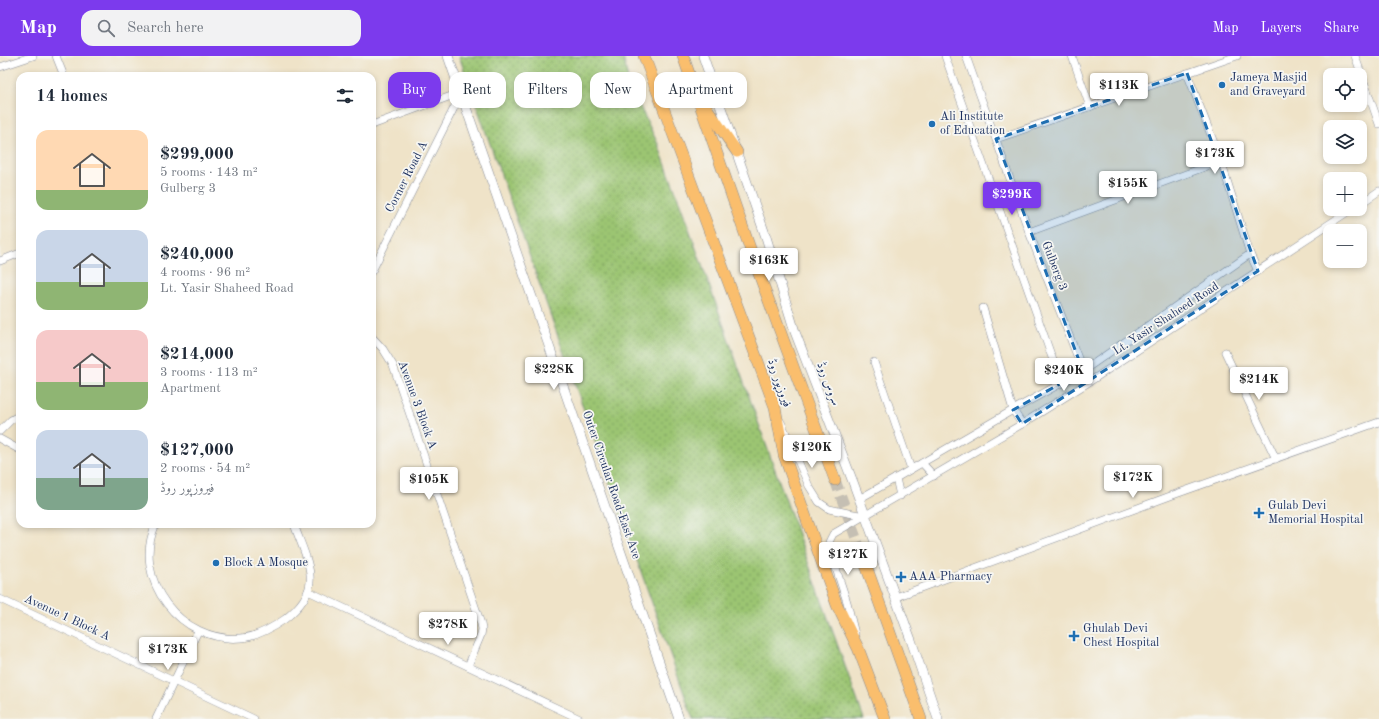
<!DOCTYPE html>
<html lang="en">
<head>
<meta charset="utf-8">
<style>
	:root { --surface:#fff; --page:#f2f2f3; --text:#1f2937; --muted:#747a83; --accent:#7c3aed }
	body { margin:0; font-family:"Old Standard TT",Amiri,serif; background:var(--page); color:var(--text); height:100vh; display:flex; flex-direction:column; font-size:15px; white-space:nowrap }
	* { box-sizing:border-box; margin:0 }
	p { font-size:13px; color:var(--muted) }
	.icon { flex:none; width:22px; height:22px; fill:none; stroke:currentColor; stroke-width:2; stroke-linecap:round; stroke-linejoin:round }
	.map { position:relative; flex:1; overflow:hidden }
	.panel { position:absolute; left:16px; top:16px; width:360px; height:456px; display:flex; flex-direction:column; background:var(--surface); border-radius:12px; box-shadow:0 2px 6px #0003 }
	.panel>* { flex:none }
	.guide { position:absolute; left:388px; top:16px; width:380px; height:36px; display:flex; gap:8px }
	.buttons { position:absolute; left:1323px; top:12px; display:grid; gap:8px }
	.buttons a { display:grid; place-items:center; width:44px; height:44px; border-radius:8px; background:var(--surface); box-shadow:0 2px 6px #0003; font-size:20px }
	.price { position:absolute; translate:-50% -34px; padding:0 9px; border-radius:4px; background:#fff; color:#222; font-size:13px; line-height:26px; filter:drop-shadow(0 1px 2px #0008) }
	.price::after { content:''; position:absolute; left:50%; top:24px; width:12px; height:9px; margin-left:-6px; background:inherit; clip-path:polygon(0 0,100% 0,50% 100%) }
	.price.on { background:var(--accent); color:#fff }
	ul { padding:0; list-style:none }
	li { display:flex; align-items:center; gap:12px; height:100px; padding:0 20px }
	li span { display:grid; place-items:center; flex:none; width:112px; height:80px; border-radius:12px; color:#555 }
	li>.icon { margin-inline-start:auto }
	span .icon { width:48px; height:48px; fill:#fffc; stroke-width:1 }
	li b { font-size:17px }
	h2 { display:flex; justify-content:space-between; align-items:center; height:48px; padding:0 20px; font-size:17px }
	.tag { padding:0 14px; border-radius:12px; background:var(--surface); box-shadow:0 2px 6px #0003; font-size:14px; line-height:36px }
	.tag.on { background:var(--accent); color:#fff }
	header { display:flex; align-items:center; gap:24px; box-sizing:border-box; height:56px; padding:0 20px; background:var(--accent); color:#fff }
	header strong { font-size:19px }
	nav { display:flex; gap:22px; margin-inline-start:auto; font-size:14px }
	.search { width:280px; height:36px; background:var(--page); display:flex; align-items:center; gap:10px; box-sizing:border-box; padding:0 14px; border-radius:12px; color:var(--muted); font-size:15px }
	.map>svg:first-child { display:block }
	.park { fill:url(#park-dots); stroke:#5b7a68 }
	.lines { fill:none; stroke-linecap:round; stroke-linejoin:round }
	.primary-tunnel { stroke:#c5bfb3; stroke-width:11; stroke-dasharray:11 5.5; stroke-linecap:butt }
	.minor-casing { stroke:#858993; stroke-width:8 }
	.tertiary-casing { stroke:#858993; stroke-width:10 }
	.primary-casing { stroke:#858993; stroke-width:12 }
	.minor { stroke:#fff; stroke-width:7 }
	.tertiary { stroke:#fff; stroke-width:9 }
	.primary { stroke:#fabe6d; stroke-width:11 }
	.marked { fill:#1f6fb2; fill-opacity:0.2; stroke:#1f6fb2; stroke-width:3; stroke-dasharray:8 5; stroke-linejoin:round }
	.poi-dot { fill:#1f6fb2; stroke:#f6f6f2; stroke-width:1.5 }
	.labels { text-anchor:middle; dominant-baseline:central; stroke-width:3.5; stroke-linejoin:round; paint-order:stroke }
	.poi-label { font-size:12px; fill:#1b2f5e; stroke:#f6f6f2; text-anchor:start }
	.street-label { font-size:12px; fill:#1b2f5e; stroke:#f6f6f2 }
</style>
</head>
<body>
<header>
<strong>Map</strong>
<div class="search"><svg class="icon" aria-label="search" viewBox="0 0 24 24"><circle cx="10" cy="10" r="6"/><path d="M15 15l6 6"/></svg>Search here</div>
<nav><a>Map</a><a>Layers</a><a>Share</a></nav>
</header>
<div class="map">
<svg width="1379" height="663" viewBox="0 0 1379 663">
	<defs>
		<pattern id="park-dots" width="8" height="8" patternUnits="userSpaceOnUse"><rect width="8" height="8" fill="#9bc572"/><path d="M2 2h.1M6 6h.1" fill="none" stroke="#7ea061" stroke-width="1.8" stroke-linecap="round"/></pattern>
	</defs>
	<rect width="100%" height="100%" fill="#f6f6f2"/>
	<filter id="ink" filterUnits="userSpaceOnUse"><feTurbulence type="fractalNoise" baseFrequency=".025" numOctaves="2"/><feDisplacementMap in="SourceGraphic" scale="8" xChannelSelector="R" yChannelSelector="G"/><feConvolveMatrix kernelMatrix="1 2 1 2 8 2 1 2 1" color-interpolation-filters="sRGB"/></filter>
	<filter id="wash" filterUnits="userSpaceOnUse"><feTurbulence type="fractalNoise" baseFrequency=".012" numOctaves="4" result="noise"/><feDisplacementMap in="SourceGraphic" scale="16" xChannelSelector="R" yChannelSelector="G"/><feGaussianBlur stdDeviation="0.9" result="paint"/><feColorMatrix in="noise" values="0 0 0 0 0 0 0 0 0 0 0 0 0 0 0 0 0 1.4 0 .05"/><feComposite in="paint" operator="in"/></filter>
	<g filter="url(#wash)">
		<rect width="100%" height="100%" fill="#efe3c8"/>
		<!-- park -->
		<path class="park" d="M 459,0 L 623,0 L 629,28 L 658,88 L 682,153 L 864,663 L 693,663 Z"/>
	</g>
	<g filter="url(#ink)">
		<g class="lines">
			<!-- primary-tunnel -->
			<path class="primary-tunnel" d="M 835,424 L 864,504"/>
			<!-- minor casing -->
			<g class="minor-casing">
				<g id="minor">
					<path d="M 56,0 L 64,20"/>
					<path d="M 945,0 L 1061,327"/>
					<path d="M 966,0 L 1029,176 L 1083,315"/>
					<path d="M 1072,0 L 1090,51"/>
					<path d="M 1355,0 L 1379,68"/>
					<path d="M 0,11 L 33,0"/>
					<path d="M 1187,17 L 1221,105 L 1250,198 L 1258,215"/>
					<path d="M 372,69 L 462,36"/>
					<path d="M 996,83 L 1237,0"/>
					<path d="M 1360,148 L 1379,135"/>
					<path d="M 1029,176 L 1221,105"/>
					<path d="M 0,205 L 20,197"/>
					<path d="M 372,215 L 462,36"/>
					<path d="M 983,252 L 1013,354 L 1022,368"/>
					<path d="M 372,281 L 383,293 L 393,309 L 481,568 L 482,573 L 481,579 L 468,610"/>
					<path d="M 1225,296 L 1276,403"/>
					<path d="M 874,306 L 911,413"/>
					<path d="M 781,366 L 809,430 L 819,446 L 829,453 L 848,457 L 865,460"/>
					<path d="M 0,375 L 11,364 L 20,359"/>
					<path d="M 0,383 L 20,394"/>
					<path d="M 922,407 L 934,420"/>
					<path d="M 896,422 L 900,440"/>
					<path d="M 859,443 L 896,422 L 1013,354 L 1083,315 L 1250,198"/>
					<path d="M 156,468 C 130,523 182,588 241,582 C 256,581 272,572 285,563 C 295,555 309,541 310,526 C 312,509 299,484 294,468"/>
					<path d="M 308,535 L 580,663"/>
					<path d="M 896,541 L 1173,439 L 1379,366"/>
					<path d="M 0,543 L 254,663"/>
					<path d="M 855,578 L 847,546 L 829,491 L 829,486 L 833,478 L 1022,368 L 1089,326 L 1352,153"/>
					<path d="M 156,663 L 198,575"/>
				</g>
			</g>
			<!-- tertiary casing -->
			<g class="tertiary-casing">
				<g id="tertiary">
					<path d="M 448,0 L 679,663"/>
					<path d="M 703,0 L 766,181 L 795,276 L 853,426 L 911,584 L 938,663"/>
				</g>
			</g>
			<!-- primary casing -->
			<g class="primary-casing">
				<g id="primary">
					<path d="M 644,0 L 775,351 L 784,399 L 837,549 L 858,592 L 885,663"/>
					<path d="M 683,0 L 759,218 L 835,424"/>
					<path d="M 702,45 L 737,96"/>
					<path d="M 864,504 L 921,663"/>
				</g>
			</g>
			<!-- minor -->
			<use href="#minor" class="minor"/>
			<!-- tertiary -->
			<use href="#tertiary" class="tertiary"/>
			<!-- primary -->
			<use href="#primary" class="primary"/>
		</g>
	</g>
	<!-- marked area -->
	<path class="marked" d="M 1187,17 L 1258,215 L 1022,368 L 1013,354 L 1083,315 L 996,83 Z"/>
	<!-- markers -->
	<g class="poi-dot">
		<circle cx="1222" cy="29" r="4"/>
		<circle cx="932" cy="68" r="4"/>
		<path d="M1257 451h4v4h4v4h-4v4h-4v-4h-4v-4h4z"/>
		<circle cx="216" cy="507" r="4"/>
		<path d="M899 515h4v4h4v4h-4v4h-4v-4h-4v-4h4z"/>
		<path d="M1072 574h4v4h4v4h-4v4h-4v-4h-4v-4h4z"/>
	</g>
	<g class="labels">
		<!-- poi labels -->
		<g class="poi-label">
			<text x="1230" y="22">Jameya Masjid<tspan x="1230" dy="14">and Graveyard</tspan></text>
			<text x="940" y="61">Ali Institute<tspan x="940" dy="14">of Education</tspan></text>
			<text x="1268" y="450">Gulab Devi<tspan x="1268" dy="14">Memorial Hospital</tspan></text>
			<text x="224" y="507">Block A Mosque</text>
			<text x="909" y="521">AAA Pharmacy</text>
			<text x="1083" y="573">Ghulab Devi<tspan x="1083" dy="14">Chest Hospital</tspan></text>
		</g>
		<!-- street labels -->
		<g class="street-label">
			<text transform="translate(407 121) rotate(-63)">Corner Road A</text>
			<text transform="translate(1054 210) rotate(69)">Gulberg 3</text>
			<text transform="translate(1166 263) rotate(-33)">Lt. Yasir Shaheed Road</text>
			<text transform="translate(779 327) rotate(71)">فیروزپور روڈ</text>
			<text transform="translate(828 328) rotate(69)">سروس روڈ</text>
			<text transform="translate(417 349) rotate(70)">Avenue 3 Block A</text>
			<text transform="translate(611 429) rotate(71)">Outer Circular Road-East Ave</text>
			<text transform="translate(67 562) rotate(25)">Avenue 1 Block A</text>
		</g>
	</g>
</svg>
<div class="buttons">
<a><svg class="icon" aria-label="locate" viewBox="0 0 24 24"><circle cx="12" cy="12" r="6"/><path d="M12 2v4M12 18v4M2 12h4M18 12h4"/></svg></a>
<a><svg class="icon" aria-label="layers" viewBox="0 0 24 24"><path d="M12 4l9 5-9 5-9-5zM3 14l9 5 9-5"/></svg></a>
<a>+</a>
<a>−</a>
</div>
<b class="price" style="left:1119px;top:51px">$113K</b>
<b class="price" style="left:1215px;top:119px">$173K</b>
<b class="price" style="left:1128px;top:149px">$155K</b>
<b class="price on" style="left:1012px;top:160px">$299K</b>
<b class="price" style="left:769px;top:226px">$163K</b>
<b class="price" style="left:554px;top:335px">$228K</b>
<b class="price" style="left:1064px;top:336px">$240K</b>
<b class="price" style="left:1259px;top:345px">$214K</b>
<b class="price" style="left:812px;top:413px">$120K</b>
<b class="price" style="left:1133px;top:443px">$172K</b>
<b class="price" style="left:429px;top:445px">$105K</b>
<b class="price" style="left:848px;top:520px">$127K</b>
<b class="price" style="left:448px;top:590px">$278K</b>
<b class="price" style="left:168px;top:615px">$173K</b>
<div class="guide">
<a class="tag on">Buy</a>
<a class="tag">Rent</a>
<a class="tag">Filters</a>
<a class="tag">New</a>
<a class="tag">Apartment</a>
</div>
<section class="panel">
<h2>14 homes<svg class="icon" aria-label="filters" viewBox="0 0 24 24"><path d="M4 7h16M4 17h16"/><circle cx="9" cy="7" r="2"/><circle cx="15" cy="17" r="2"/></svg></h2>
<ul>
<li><span style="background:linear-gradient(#ffd9b3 75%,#8fb573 0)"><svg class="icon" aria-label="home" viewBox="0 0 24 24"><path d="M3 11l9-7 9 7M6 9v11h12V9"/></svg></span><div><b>$299,000</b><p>5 rooms · 143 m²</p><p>Gulberg 3</p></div></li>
<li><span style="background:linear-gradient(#c9d6e8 65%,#8fb573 0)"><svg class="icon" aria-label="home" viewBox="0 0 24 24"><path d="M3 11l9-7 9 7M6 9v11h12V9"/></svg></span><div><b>$240,000</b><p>4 rooms · 96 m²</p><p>Lt. Yasir Shaheed Road</p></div></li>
<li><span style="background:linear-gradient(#f6c9c9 65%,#8fb573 0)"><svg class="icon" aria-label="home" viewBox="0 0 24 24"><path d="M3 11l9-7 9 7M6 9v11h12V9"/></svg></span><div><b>$214,000</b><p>3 rooms · 113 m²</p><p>Apartment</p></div></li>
<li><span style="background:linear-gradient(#c9d6e8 60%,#7fa58c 0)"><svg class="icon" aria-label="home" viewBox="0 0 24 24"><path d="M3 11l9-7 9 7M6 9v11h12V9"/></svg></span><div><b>$127,000</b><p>2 rooms · 54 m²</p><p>فیروزپور روڈ</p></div></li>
</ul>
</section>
</div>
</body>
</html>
